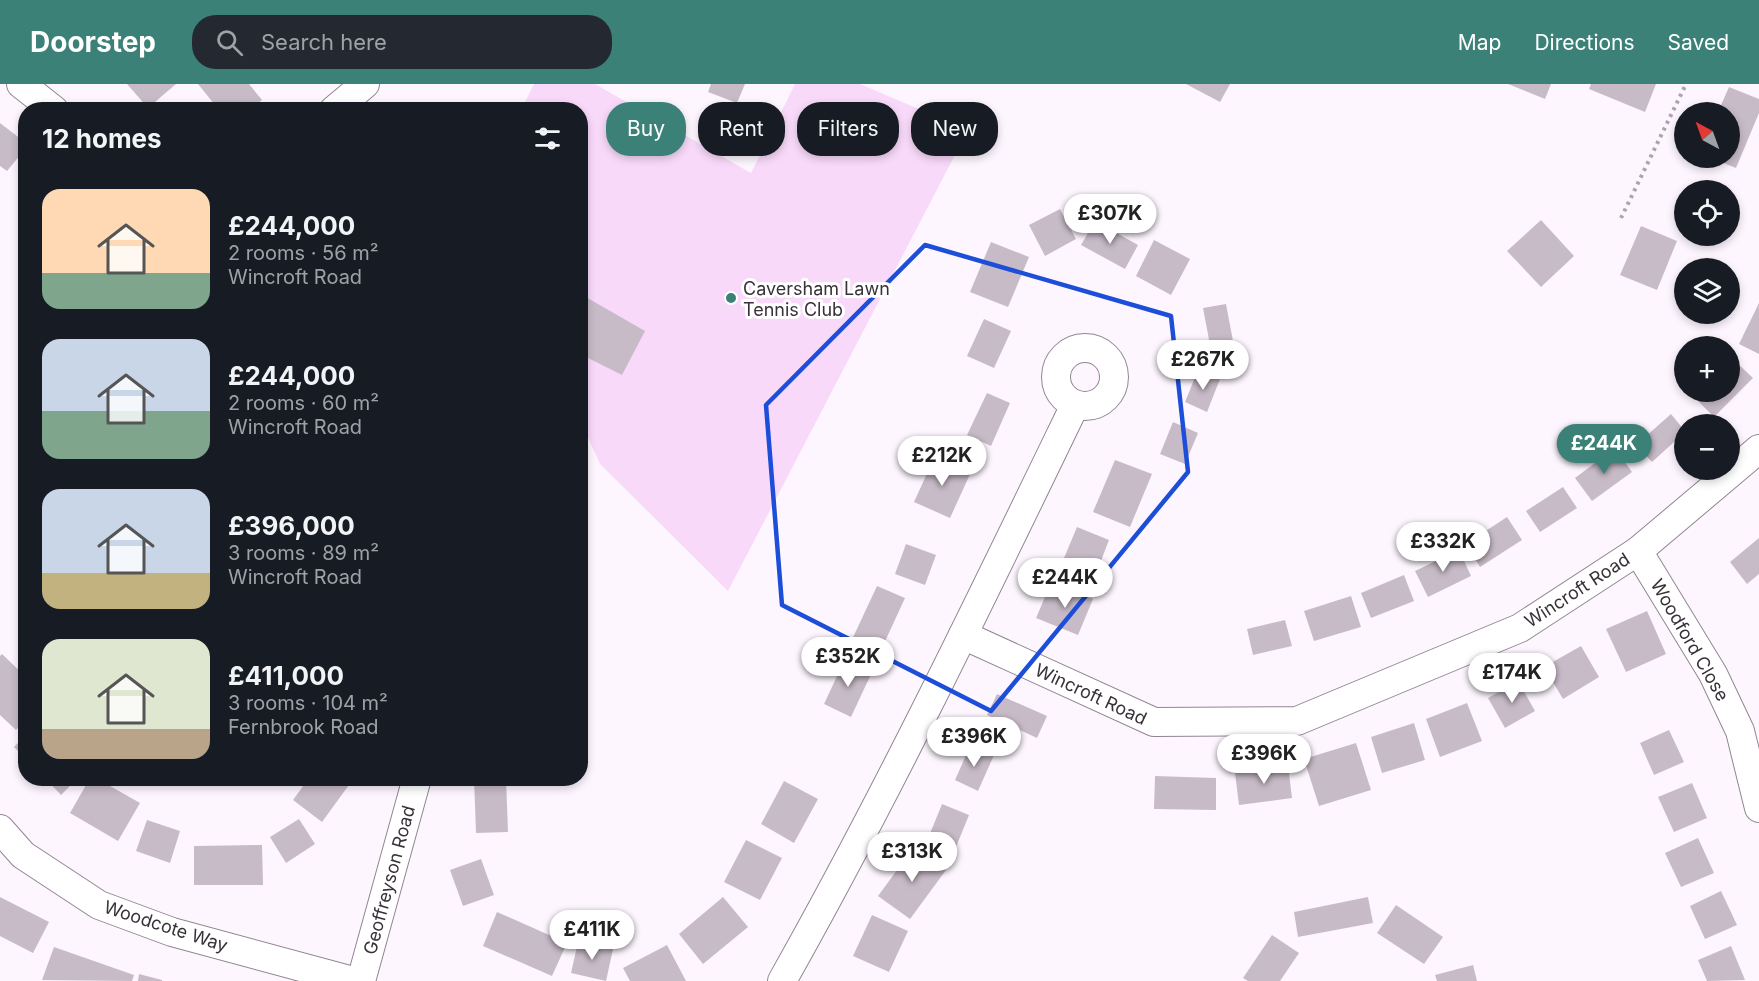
<!DOCTYPE html>
<html lang="en">
<head>
<meta charset="utf-8">
<style>
	:root { --surface:#171b24; --page:#242831; --text:#f1f3f6; --muted:#9ea1a6; --accent:#3b8178 }
	body { margin:0; font-family:Inter,sans-serif; background:var(--page); color:var(--text); height:100vh; display:flex; flex-direction:column; font-size:22px; white-space:nowrap }
	* { box-sizing:border-box; margin:0 }
	p { font-size:20px; color:var(--muted) }
	.icon { flex:none; width:33px; height:33px; fill:none; stroke:currentColor; stroke-width:2; stroke-linecap:round; stroke-linejoin:round }
	.map { position:relative; flex:1; overflow:hidden }
	.details { position:absolute; left:18px; top:18px; width:570px; height:684px; display:flex; flex-direction:column; background:var(--surface); border-radius:24px; box-shadow:0 3px 9px #0003 }
	.details>* { flex:none }
	.guide { position:absolute; left:606px; top:18px; width:570px; height:54px; display:flex; gap:12px }
	.needle { width:39px; rotate:319deg }
	.buttons { position:absolute; left:1674px; top:18px; display:grid; gap:12px }
	.buttons a { display:grid; place-items:center; width:66px; height:66px; border-radius:50%; background:var(--surface); box-shadow:0 3px 9px #0003; font-size:30px }
	.price { position:absolute; translate:-50% -51px; padding:0 14px; border-radius:21px; background:#fff; color:#222; font-size:20px; line-height:39px; filter:drop-shadow(0 2px 3px #0008) }
	.price::after { content:''; position:absolute; left:50%; top:36px; width:18px; height:14px; margin-left:-9px; background:inherit; clip-path:polygon(0 0,100% 0,50% 100%) }
	.price.on { background:var(--accent); color:#fff }
	ul { padding:0; list-style:none }
	li { display:flex; align-items:center; gap:18px; height:150px; padding:0 24px }
	li span { display:grid; place-items:center; flex:none; width:168px; height:120px; border-radius:18px; color:#555 }
	li>.icon { margin-inline-start:auto }
	span .icon { width:72px; height:72px; fill:#fffc; stroke-width:1 }
	li b { font-size:26px }
	h2 { display:flex; justify-content:space-between; align-items:center; height:72px; padding:0 24px; font-size:26px }
	.pill { padding:0 21px; border-radius:24px; background:var(--surface); box-shadow:0 3px 9px #0003; font-size:21px; line-height:54px }
	.pill.on { background:var(--accent); color:#fff }
	header { display:flex; align-items:center; gap:36px; box-sizing:border-box; height:84px; padding:0 30px; background:var(--accent); color:#fff }
	header strong { font-size:28px }
	nav { display:flex; gap:33px; margin-inline-start:auto; font-size:21px }
	.search { width:420px; height:54px; background:var(--page); display:flex; align-items:center; gap:15px; box-sizing:border-box; padding:0 21px; border-radius:24px; color:var(--muted); font-size:22px }
	.map>svg:first-child { display:block }
	.green { fill:#f8d9f9 }
	.building { fill:#c8bbc8 }
	.lines { fill:none; stroke-linecap:round; stroke-linejoin:round }
	.minor-casing { stroke:#928592; stroke-width:30 }
	.path { stroke:#aba4ac; stroke-width:4; stroke-dasharray:3 4.5; stroke-linecap:butt }
	.minor { stroke:#fff; stroke-width:28 }
	.marked { fill:none; stroke:#1d4ed8; stroke-width:4.5; stroke-linejoin:round }
	.poi-dot { fill:#3b8178; stroke:#fff; stroke-width:2 }
	.labels { text-anchor:middle; dominant-baseline:central; stroke-width:6; stroke-linejoin:round; paint-order:stroke }
	.poi-label { font-size:18px; fill:#383238; stroke:#fff; text-anchor:start }
	.street-label { font-size:18px; fill:#383238; stroke:#fff }
</style>
</head>
<body>
<header>
<strong>Doorstep</strong>
<div class="search"><svg class="icon" aria-label="search" viewBox="0 0 24 24"><circle cx="10" cy="10" r="6"/><path d="M15 15l6 6"/></svg>Search here</div>
<nav><a>Map</a><a>Directions</a><a>Saved</a></nav>
</header>
<div class="map">
<svg width="1759" height="897" viewBox="0 0 1759 897">
	<rect width="100%" height="100%" fill="#fef6ff"/>
	<!-- green -->
	<path class="green" d="M 534,0 L 595,0 L 751,89 L 795,0 L 860,0 L 968,46 L 728,507 L 600,380 L 581,338 L 580,26 L 521,26 Z"/>
	<!-- building -->
	<g class="building">
		<path d="M 127,0 L 176,0 L 148,24 Z"/>
		<path d="M 198,0 L 249,0 L 262,16 L 250,26 L 219,26 Z"/>
		<path d="M 711,0 L 745,0 L 737,19 L 708,8 Z"/>
		<path d="M 1186,0 L 1230,0 L 1220,18 Z"/>
		<path d="M 1508,0 L 1551,0 L 1545,15 Z"/>
		<path d="M 1591,0 L 1656,0 L 1645,28 L 1589,5 Z"/>
		<path d="M 1729,3 L 1759,15 L 1759,29 L 1736,84 L 1711,74 L 1730,74 L 1730,28 L 1718,28 Z"/>
		<path d="M 0,39 L 26,59 L 26,64 L 7,87 L 0,82 Z"/>
		<path d="M 1060,125 L 1076,155 L 1045,172 L 1029,141 Z"/>
		<path d="M 1541,136 L 1574,172 L 1541,203 L 1507,167 Z"/>
		<path d="M 1095,137 L 1138,161 L 1125,185 L 1081,161 Z"/>
		<path d="M 1641,142 L 1677,157 L 1657,206 L 1620,191 Z"/>
		<path d="M 1154,156 L 1190,175 L 1171,211 L 1136,192 Z"/>
		<path d="M 991,158 L 1029,173 L 1008,223 L 970,208 Z"/>
		<path d="M 584,212 L 645,247 L 622,291 L 580,270 L 580,218 Z"/>
		<path d="M 1759,219 L 1759,270 L 1739,260 Z"/>
		<path d="M 1226,220 L 1233,257 L 1210,261 L 1203,224 Z"/>
		<path d="M 984,235 L 1011,247 L 994,284 L 967,272 Z"/>
		<path d="M 1733,275 L 1753,294 L 1714,333 L 1695,314 L 1701,308 L 1730,308 L 1730,278 Z"/>
		<path d="M 1198,286 L 1220,295 L 1207,328 L 1185,318 Z"/>
		<path d="M 987,309 L 1010,319 L 991,362 L 967,351 Z"/>
		<path d="M 1671,330 L 1684,346 L 1684,349 L 1652,378 L 1636,361 Z"/>
		<path d="M 1173,338 L 1198,349 L 1185,380 L 1160,370 Z"/>
		<path d="M 1615,364 L 1632,388 L 1592,417 L 1575,394 Z"/>
		<path d="M 935,372 L 971,388 L 950,434 L 914,418 Z"/>
		<path d="M 1115,376 L 1152,390 L 1130,443 L 1093,428 Z"/>
		<path d="M 1563,403 L 1577,424 L 1540,448 L 1526,427 Z"/>
		<path d="M 1507,433 L 1522,456 L 1480,483 L 1466,460 Z"/>
		<path d="M 1077,443 L 1109,456 L 1092,500 L 1059,486 Z"/>
		<path d="M 1759,454 L 1759,490 L 1747,500 L 1730,478 Z"/>
		<path d="M 906,460 L 936,471 L 925,501 L 895,490 Z"/>
		<path d="M 1459,466 L 1471,492 L 1428,513 L 1415,487 Z"/>
		<path d="M 1404,491 L 1414,517 L 1371,534 L 1361,509 Z"/>
		<path d="M 1051,499 L 1093,515 L 1078,551 L 1036,534 Z"/>
		<path d="M 877,502 L 905,514 L 876,577 L 848,564 Z"/>
		<path d="M 1351,512 L 1361,543 L 1314,557 L 1304,527 Z"/>
		<path d="M 1647,527 L 1666,570 L 1626,588 L 1606,545 Z"/>
		<path d="M 1285,536 L 1292,562 L 1253,571 L 1247,545 Z"/>
		<path d="M 1581,562 L 1599,593 L 1563,615 L 1544,583 Z"/>
		<path d="M 2,570 L 26,593 L 26,636 L 16,646 L 0,631 L 0,572 Z"/>
		<path d="M 845,575 L 872,588 L 851,633 L 824,620 Z"/>
		<path d="M 1518,597 L 1535,627 L 1505,644 L 1488,614 Z"/>
		<path d="M 997,610 L 1047,632 L 1037,654 L 987,631 Z"/>
		<path d="M 1467,619 L 1482,657 L 1440,673 L 1426,635 Z"/>
		<path d="M 1414,639 L 1425,676 L 1382,689 L 1371,653 Z"/>
		<path d="M 1669,646 L 1684,678 L 1654,691 L 1640,659 Z"/>
		<path d="M 26,651 L 26,675 L 14,663 Z"/>
		<path d="M 1356,659 L 1371,706 L 1319,722 L 1304,675 Z"/>
		<path d="M 971,660 L 994,671 L 978,707 L 955,696 Z"/>
		<path d="M 1288,681 L 1292,714 L 1239,721 L 1235,689 Z"/>
		<path d="M 1155,692 L 1216,694 L 1216,726 L 1154,725 Z"/>
		<path d="M 45,694 L 78,694 L 61,711 Z"/>
		<path d="M 90,694 L 96,694 L 140,719 L 118,757 L 70,729 Z"/>
		<path d="M 309,694 L 354,694 L 322,738 L 293,716 Z"/>
		<path d="M 474,694 L 506,694 L 508,748 L 476,749 Z"/>
		<path d="M 784,697 L 818,715 L 794,759 L 761,740 Z"/>
		<path d="M 1692,699 L 1707,734 L 1674,748 L 1658,713 Z"/>
		<path d="M 942,720 L 969,731 L 954,768 L 927,757 Z"/>
		<path d="M 299,735 L 315,760 L 286,779 L 270,753 Z"/>
		<path d="M 147,736 L 180,747 L 170,779 L 136,767 Z"/>
		<path d="M 1698,754 L 1714,789 L 1681,803 L 1665,769 Z"/>
		<path d="M 746,756 L 782,774 L 760,816 L 724,798 Z"/>
		<path d="M 262,761 L 263,801 L 194,801 L 194,762 Z"/>
		<path d="M 914,763 L 946,786 L 910,835 L 878,812 Z"/>
		<path d="M 481,775 L 494,811 L 463,822 L 450,786 Z"/>
		<path d="M 1721,807 L 1737,841 L 1705,855 L 1690,822 Z"/>
		<path d="M 0,813 L 49,838 L 33,869 L 0,852 Z"/>
		<path d="M 723,813 L 748,843 L 703,880 L 679,850 Z"/>
		<path d="M 1368,813 L 1373,839 L 1298,853 L 1294,828 Z"/>
		<path d="M 1396,821 L 1443,853 L 1424,880 L 1377,849 Z"/>
		<path d="M 497,828 L 567,859 L 552,892 L 483,862 Z"/>
		<path d="M 872,831 L 908,847 L 889,888 L 853,872 Z"/>
		<path d="M 1272,851 L 1299,869 L 1280,897 L 1248,897 L 1243,894 Z"/>
		<path d="M 578,858 L 613,865 L 606,897 L 571,889 Z"/>
		<path d="M 667,861 L 686,897 L 630,897 L 623,884 Z"/>
		<path d="M 1731,862 L 1745,896 L 1707,897 L 1698,876 Z"/>
		<path d="M 54,863 L 134,891 L 132,897 L 42,896 Z"/>
		<path d="M 1473,881 L 1477,897 L 1437,897 L 1435,891 Z"/>
		<path d="M 139,890 L 162,896 L 162,897 L 138,897 Z"/>
	</g>
	<g class="lines">
		<!-- minor casing -->
		<g class="minor-casing">
			<g id="minor">
				<path d="M 21,0 L 54,26"/>
				<path d="M 334,26 L 365,0"/>
				<circle cx="1085" cy="293" r="29"/>
				<path d="M 1638,467 L 1713,590 L 1740,647 L 1759,724"/>
				<path d="M 963,551 L 1154,638 L 1297,637 L 1520,544 L 1638,467 L 1759,365"/>
				<path d="M 0,745 L 23,771 L 99,821 L 172,848 L 353,897"/>
				<path d="M 361,897 L 417,694"/>
				<path d="M 782,897 C 888,709 981,515 1075,321"/>
			</g>
		</g>
		<!-- path -->
		<path class="path" d="M 1621,134 L 1686,0"/>
		<!-- minor -->
		<use href="#minor" class="minor"/>
	</g>
	<!-- marked area -->
	<path class="marked" d="M 925,161 L 1171,232 L 1188,388 L 991,627 L 782,521 L 766,321 Z"/>
	<!-- markers -->
	<circle class="poi-dot" cx="731" cy="214" r="6"/>
	<g class="labels">
		<!-- poi labels -->
		<g class="poi-label">
			<text x="743" y="204">Caversham Lawn<tspan x="743" dy="21">Tennis Club</tspan></text>
		</g>
		<!-- street labels -->
		<g class="street-label">
			<text transform="translate(1577 506) rotate(-33)">Wincroft Road</text>
			<text transform="translate(1690 556) rotate(60)">Woodford Close</text>
			<text transform="translate(1091 610) rotate(25)">Wincroft Road</text>
			<text transform="translate(389 796) rotate(-75)">Geoffreyson Road</text>
			<text transform="translate(166 842) rotate(18)">Woodcote Way</text>
		</g>
	</g>
</svg>
<div class="buttons">
<a><svg class="needle" viewBox="-14 -14 28 28"><path d="M0-13l5 13h-10z" fill="#e53935"/><path d="M0 13l5-13h-10z" fill="#9ea1a6"/></svg></a>
<a><svg class="icon" aria-label="locate" viewBox="0 0 24 24"><circle cx="12" cy="12" r="6"/><path d="M12 2v4M12 18v4M2 12h4M18 12h4"/></svg></a>
<a><svg class="icon" aria-label="layers" viewBox="0 0 24 24"><path d="M12 4l9 5-9 5-9-5zM3 14l9 5 9-5"/></svg></a>
<a>+</a>
<a>−</a>
</div>
<b class="price" style="left:1110px;top:161px">£307K</b>
<b class="price" style="left:1203px;top:307px">£267K</b>
<b class="price on" style="left:1604px;top:391px">£244K</b>
<b class="price" style="left:942px;top:403px">£212K</b>
<b class="price" style="left:1443px;top:489px">£332K</b>
<b class="price" style="left:1065px;top:525px">£244K</b>
<b class="price" style="left:848px;top:604px">£352K</b>
<b class="price" style="left:1512px;top:620px">£174K</b>
<b class="price" style="left:974px;top:684px">£396K</b>
<b class="price" style="left:1264px;top:701px">£396K</b>
<b class="price" style="left:912px;top:799px">£313K</b>
<b class="price" style="left:592px;top:877px">£411K</b>
<div class="guide">
<a class="pill on">Buy</a>
<a class="pill">Rent</a>
<a class="pill">Filters</a>
<a class="pill">New</a>
</div>
<section class="details">
<h2>12 homes<svg class="icon" aria-label="filters" viewBox="0 0 24 24"><path d="M4 7h16M4 17h16"/><circle cx="9" cy="7" r="2"/><circle cx="15" cy="17" r="2"/></svg></h2>
<ul>
<li><span style="background:linear-gradient(#ffd9b3 70%,#7fa58c 0)"><svg class="icon" aria-label="home" viewBox="0 0 24 24"><path d="M3 11l9-7 9 7M6 9v11h12V9"/></svg></span><div><b>£244,000</b><p>2 rooms · 56 m²</p><p>Wincroft Road</p></div></li>
<li><span style="background:linear-gradient(#c9d6e8 60%,#7fa58c 0)"><svg class="icon" aria-label="home" viewBox="0 0 24 24"><path d="M3 11l9-7 9 7M6 9v11h12V9"/></svg></span><div><b>£244,000</b><p>2 rooms · 60 m²</p><p>Wincroft Road</p></div></li>
<li><span style="background:linear-gradient(#c9d6e8 70%,#c2b280 0)"><svg class="icon" aria-label="home" viewBox="0 0 24 24"><path d="M3 11l9-7 9 7M6 9v11h12V9"/></svg></span><div><b>£396,000</b><p>3 rooms · 89 m²</p><p>Wincroft Road</p></div></li>
<li><span style="background:linear-gradient(#dfe7d0 75%,#b9a48a 0)"><svg class="icon" aria-label="home" viewBox="0 0 24 24"><path d="M3 11l9-7 9 7M6 9v11h12V9"/></svg></span><div><b>£411,000</b><p>3 rooms · 104 m²</p><p>Fernbrook Road</p></div></li>
</ul>
</section>
</div>
</body>
</html>
